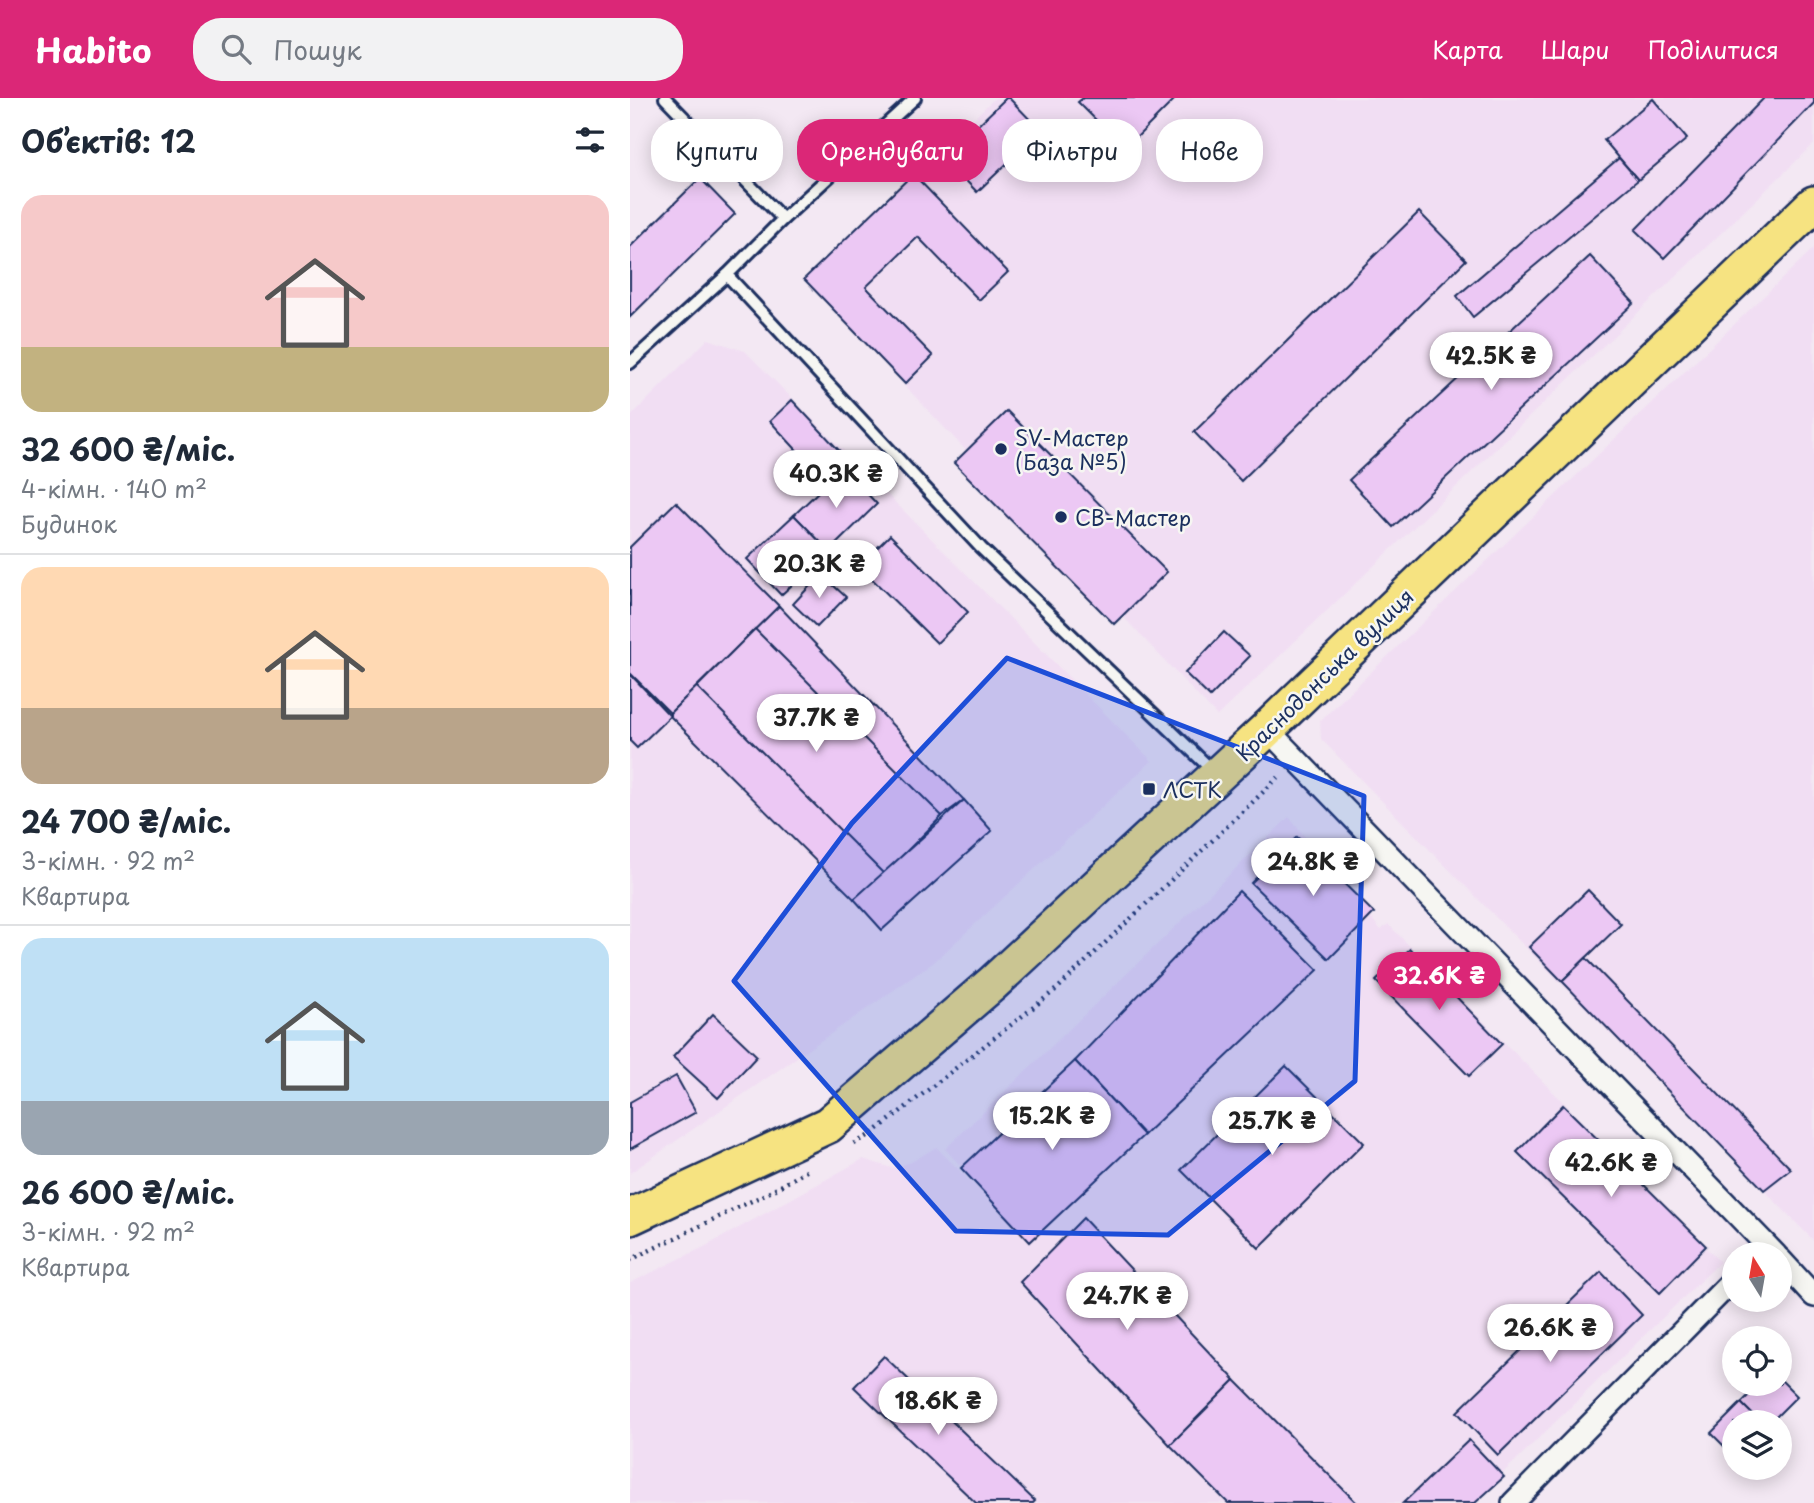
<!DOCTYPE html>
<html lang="uk">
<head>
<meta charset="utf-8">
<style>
	:root { --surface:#fff; --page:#f2f2f3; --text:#1f2937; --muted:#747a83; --line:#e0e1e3; --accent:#db2777 }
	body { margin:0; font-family:"Playpen Sans",sans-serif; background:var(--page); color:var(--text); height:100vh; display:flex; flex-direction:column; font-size:26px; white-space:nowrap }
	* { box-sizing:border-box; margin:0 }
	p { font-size:23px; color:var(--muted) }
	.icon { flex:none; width:38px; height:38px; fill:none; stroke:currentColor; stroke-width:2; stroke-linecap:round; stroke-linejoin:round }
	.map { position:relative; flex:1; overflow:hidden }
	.side { display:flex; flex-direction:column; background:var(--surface); width:630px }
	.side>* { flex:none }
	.top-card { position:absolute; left:21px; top:21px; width:665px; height:63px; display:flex; gap:14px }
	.needle { width:46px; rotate:349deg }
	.buttons { position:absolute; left:1092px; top:1144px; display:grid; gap:14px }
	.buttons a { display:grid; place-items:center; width:70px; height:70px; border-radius:50%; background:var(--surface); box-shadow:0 4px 18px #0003; font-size:35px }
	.price { position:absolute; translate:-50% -60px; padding:0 16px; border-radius:24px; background:#fff; color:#222; font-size:23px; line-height:46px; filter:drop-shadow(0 2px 4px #0008) }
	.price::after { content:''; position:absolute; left:50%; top:42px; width:21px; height:16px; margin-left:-10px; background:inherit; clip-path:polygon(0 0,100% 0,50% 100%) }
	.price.on { background:var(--accent); color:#fff }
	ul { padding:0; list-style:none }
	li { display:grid; align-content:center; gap:14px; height:371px; padding:0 21px }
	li+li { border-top:2px solid var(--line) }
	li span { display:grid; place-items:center; height:217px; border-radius:21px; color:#555 }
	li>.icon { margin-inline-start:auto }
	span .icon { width:126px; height:126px; fill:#fffc; stroke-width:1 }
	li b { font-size:30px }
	h2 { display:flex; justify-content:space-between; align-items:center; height:84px; padding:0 21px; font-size:30px }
	.tag { padding:0 24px; border-radius:28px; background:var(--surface); box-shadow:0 4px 18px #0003; font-size:24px; line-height:63px }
	.tag.on { background:var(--accent); color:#fff }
	header { display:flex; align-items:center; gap:42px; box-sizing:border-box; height:98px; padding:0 35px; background:var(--accent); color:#fff }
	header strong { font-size:33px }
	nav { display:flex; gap:38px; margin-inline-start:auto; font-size:24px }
	.search { width:490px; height:63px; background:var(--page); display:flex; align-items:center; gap:18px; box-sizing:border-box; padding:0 24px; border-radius:28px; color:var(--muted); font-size:26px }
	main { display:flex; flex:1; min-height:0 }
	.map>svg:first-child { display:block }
	.built { fill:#f1def3 }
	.building { fill:#ecc8f4; stroke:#1b2f5e; stroke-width:2 }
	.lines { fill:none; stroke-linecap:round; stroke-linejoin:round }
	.service-casing { stroke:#1b2f5e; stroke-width:16 }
	.minor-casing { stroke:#1b2f5e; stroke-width:26 }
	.primary-casing { stroke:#1b2f5e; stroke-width:40 }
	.path { stroke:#1b2f5e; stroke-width:4.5; stroke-dasharray:2 5; stroke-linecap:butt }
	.service { stroke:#f6f6f2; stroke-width:10 }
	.minor { stroke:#f6f6f2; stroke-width:21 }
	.primary { stroke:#f6e381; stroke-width:35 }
	.marked { fill:#1d4ed8; fill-opacity:0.2; stroke:#1d4ed8; stroke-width:5; stroke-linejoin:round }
	.poi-dot { fill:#1b2f5e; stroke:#f6f6f2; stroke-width:2.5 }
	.labels { text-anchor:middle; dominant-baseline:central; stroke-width:5; stroke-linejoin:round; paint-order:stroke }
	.poi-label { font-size:21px; fill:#1b2f5e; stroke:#f6f6f2; text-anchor:start }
	.street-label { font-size:21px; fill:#1b2f5e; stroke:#f6f6f2 }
</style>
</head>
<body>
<header>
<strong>Habito</strong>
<div class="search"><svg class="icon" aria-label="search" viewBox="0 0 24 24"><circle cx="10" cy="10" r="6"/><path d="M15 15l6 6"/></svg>Пошук</div>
<nav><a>Карта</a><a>Шари</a><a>Поділитися</a></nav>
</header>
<main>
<section class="side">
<h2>Об’єктів: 12<svg class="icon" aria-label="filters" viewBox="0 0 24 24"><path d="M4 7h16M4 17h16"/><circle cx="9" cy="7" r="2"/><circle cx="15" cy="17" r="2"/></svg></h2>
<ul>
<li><span style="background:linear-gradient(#f6c9c9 70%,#c2b280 0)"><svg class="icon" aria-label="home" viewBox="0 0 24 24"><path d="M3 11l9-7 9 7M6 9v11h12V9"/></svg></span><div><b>32 600 ₴/міс.</b><p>4-кімн. · 140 m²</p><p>Будинок</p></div></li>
<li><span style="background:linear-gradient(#ffd9b3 65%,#b9a48a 0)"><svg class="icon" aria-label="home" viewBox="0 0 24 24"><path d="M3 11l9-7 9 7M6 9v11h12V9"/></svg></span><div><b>24 700 ₴/міс.</b><p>3-кімн. · 92 m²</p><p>Квартира</p></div></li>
<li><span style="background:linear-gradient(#bfe0f5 75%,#9aa5b1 0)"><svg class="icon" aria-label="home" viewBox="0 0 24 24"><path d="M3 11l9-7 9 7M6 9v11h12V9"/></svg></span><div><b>26 600 ₴/міс.</b><p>3-кімн. · 92 m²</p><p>Квартира</p></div></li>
</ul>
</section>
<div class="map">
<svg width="1184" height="1405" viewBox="0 0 1184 1405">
	<rect width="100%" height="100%" fill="#f3e8f3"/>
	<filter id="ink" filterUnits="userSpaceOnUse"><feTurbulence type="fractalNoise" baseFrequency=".0143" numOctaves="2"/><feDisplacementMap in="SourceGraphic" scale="14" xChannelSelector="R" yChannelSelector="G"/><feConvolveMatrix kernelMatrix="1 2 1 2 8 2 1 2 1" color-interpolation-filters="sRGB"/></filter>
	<g filter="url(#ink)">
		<!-- built -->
		<g class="built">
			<path d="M 365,0 L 1184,0 L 1184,46 L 587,618 L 174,181 Z"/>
			<path d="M 1184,150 L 1184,1143 L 691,641 L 690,623 Z"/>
			<path d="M 78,241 L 115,253 L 522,663 L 303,865 L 0,1075 L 0,319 Z"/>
			<path d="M 659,719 L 751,832 L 758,826 L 1090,1164 L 842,1405 L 0,1405 L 0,1185 L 76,1148 L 233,1061 L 262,1070 L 281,1064 L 306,1049 L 382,1124 L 315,1051 Z"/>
		</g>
		<!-- building -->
		<g class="building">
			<path d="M 376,0 L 379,0 L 411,33 L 347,94 L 314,60 Z"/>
			<path d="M 453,0 L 546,0 L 495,51 L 448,4 Z"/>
			<path d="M 1134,0 L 1184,0 L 1184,5 L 1034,160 L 1005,132 Z"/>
			<path d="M 1023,1 L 1057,41 L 1008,82 L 974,42 Z"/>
			<path d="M 989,60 L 1008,82 L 843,219 L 827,198 Z"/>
			<path d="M 283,76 L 378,174 L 349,202 L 288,139 L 236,189 L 303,258 L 275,286 L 174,181 Z"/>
			<path d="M 70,80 L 105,116 L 0,219 L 0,149 Z"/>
			<path d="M 789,114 L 836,162 L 611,383 L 564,334 Z"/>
			<path d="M 960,158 L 1004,205 L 763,429 L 719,382 Z"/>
			<path d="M 162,302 L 218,362 L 195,383 L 140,323 Z"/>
			<path d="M 377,313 L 537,474 L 484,526 L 324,365 Z"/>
			<path d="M 213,370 L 247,406 L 199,453 L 164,417 Z"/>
			<path d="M 46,404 L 149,508 L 40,615 L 0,575 L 0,449 Z"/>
			<path d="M 164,417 L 199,453 L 151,497 L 117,461 Z"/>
			<path d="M 260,437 L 338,514 L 307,545 L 229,468 Z"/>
			<path d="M 191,476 L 216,499 L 187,529 L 163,506 Z"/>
			<path d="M 149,508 L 334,702 L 312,718 L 254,776 L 224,801 L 40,618 L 40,615 Z"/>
			<path d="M 125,531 L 312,718 L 254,776 L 67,589 Z"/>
			<path d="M 594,534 L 620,558 L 580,599 L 555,575 Z"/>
			<path d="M 0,576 L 40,618 L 7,650 L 0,643 Z"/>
			<path d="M 334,702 L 362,733 L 252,832 L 224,801 Z"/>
			<path d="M 667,739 L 744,815 L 699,861 L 621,785 Z"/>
			<path d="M 958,792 L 991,826 L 932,883 L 899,849 Z"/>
			<path d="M 609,793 L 688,872 L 514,1037 L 445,963 Z"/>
			<path d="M 780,851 L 872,946 L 839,978 L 746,883 Z"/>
			<path d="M 956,860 L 1161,1071 L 1134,1092 L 932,883 Z"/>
			<path d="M 83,916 L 127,958 L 88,1000 L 43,959 Z"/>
			<path d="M 445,963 L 514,1037 L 400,1144 L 331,1070 Z"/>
			<path d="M 656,968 L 734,1045 L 629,1150 L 551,1072 Z"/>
			<path d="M 46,978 L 66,1014 L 0,1051 L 0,1004 Z"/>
			<path d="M 933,1007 L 1076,1148 L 1030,1195 L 887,1054 Z"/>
			<path d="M 453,1120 L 605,1282 L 540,1347 L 390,1184 Z"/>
			<path d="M 971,1174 L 1012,1217 L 868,1357 L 827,1314 Z"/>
			<path d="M 254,1258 L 405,1403 L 403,1405 L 346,1405 L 224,1289 Z"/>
			<path d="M 1150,1281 L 1167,1298 L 1140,1325 L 1131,1325 L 1111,1305 L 1130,1286 L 1150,1286 Z"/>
			<path d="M 605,1282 L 727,1405 L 598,1405 L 540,1347 Z"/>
			<path d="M 1111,1305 L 1131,1325 L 1104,1325 L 1104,1358 L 1081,1335 Z"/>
			<path d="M 839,1342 L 874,1379 L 845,1405 L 773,1405 Z"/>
		</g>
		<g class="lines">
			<!-- service casing -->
			<g class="service-casing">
				<g id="service">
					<path d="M 35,0 L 153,121"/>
					<path d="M 285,0 L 153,121 L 97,177 L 351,450 L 583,673"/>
					<path d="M 0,265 L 97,177"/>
				</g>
			</g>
			<!-- minor casing -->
			<g class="minor-casing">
				<g id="minor">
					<path d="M 637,631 L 1146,1157"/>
					<path d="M 1150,1161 L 1184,1198"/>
					<path d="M 883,1405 L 1104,1181"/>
				</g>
			</g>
			<!-- primary casing -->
			<g class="primary-casing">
				<path id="primary" d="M 0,1119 L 198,1027 L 363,885 L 637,631 L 1184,106"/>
			</g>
			<!-- path -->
			<g class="path">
				<path d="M 224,1046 L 243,1035 L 428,890 L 651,677"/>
				<path d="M 0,1162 L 142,1093 L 180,1071"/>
			</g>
			<!-- service -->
			<use href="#service" class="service"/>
			<!-- minor -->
			<use href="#minor" class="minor"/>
			<!-- primary -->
			<use href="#primary" class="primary"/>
		</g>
	</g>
	<!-- marked area -->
	<path class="marked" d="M 377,560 L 734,698 L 725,983 L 538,1137 L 326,1133 L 104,883 L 222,725 Z"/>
	<!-- markers -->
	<g class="poi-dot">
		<circle cx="371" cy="351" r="7"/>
		<circle cx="431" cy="419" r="7"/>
		<rect x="512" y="684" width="14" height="14" rx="3.5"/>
	</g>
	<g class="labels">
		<!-- poi labels -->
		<g class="poi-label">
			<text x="385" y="339">SV-Мастер<tspan x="385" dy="24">(База №5)</tspan></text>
			<text x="445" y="419">СВ-Мастер</text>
			<text x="533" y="691">ЛСТК</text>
		</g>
		<!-- street labels -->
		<g class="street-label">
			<text transform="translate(694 576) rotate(-44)">Краснодонська вулиця</text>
		</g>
	</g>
</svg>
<div class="buttons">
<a><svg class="needle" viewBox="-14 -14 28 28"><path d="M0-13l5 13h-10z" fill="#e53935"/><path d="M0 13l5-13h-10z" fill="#747a83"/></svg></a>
<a><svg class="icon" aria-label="locate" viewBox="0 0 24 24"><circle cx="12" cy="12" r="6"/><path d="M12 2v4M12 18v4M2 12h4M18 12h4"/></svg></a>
<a><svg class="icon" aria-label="layers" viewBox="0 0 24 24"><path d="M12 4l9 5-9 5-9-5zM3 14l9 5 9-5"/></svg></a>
</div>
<b class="price" style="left:861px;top:294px">42.5K ₴</b>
<b class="price" style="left:206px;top:412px">40.3K ₴</b>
<b class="price" style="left:189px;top:502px">20.3K ₴</b>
<b class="price" style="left:186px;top:656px">37.7K ₴</b>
<b class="price" style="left:683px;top:800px">24.8K ₴</b>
<b class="price on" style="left:809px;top:914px">32.6K ₴</b>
<b class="price" style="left:422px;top:1054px">15.2K ₴</b>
<b class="price" style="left:642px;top:1059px">25.7K ₴</b>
<b class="price" style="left:981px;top:1101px">42.6K ₴</b>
<b class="price" style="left:497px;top:1234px">24.7K ₴</b>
<b class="price" style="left:920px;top:1266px">26.6K ₴</b>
<b class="price" style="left:308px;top:1339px">18.6K ₴</b>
<div class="top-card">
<a class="tag">Купити</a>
<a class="tag on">Орендувати</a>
<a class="tag">Фільтри</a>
<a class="tag">Нове</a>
</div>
</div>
</main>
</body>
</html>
